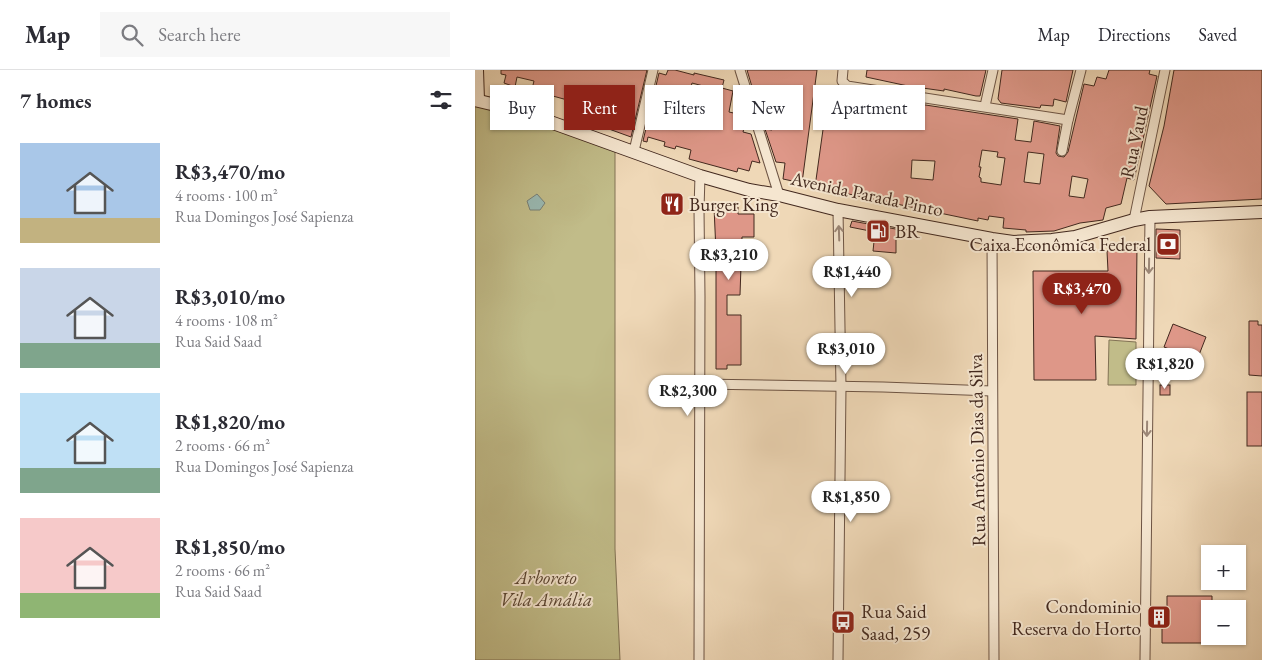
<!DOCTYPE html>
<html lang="en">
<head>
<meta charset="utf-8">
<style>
	:root { --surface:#fff; --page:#f7f7f7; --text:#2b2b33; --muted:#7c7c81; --line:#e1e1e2; --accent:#8f2418 }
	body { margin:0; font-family:"EB Garamond",serif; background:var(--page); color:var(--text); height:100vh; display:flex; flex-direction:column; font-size:19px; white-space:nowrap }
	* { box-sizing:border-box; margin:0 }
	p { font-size:16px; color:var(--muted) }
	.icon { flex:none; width:28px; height:28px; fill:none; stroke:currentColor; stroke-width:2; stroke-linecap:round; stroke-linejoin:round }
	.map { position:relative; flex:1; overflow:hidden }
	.panel { display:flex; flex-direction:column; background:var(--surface); width:475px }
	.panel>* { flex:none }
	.top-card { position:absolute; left:15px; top:15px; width:475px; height:45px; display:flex; gap:10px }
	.controls { position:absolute; left:726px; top:475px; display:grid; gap:10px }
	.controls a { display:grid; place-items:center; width:45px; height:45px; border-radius:0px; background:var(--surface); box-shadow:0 1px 4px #0004; font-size:25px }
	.price { position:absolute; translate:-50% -42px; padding:0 11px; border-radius:18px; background:#fff; color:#222; font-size:16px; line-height:32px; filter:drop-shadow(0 1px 2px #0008) }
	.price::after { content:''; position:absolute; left:50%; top:30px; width:15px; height:11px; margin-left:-8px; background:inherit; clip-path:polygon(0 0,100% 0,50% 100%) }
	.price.selected { background:var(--accent); color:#fff }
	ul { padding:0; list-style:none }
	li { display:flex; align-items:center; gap:15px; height:125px; padding:0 20px }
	li span { display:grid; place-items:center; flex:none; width:140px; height:100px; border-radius:0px; color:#555 }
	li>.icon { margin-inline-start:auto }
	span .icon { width:60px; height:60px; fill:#fffc; stroke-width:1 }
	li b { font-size:21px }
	h2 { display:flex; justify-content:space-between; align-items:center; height:60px; padding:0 20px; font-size:21px }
	.chip { padding:0 18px; border-radius:0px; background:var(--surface); box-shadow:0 1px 4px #0004; font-size:18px; line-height:45px }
	.chip.selected { background:var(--accent); color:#fff }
	header { display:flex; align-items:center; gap:30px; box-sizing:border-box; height:70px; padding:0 25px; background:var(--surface); border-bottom:1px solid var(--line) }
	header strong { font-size:24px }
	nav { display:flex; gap:28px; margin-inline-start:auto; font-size:18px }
	.search { width:350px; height:45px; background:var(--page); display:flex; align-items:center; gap:12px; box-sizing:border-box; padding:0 18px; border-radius:0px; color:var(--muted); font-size:19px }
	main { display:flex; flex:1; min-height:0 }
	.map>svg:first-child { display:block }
	.green { fill:#c1bc89; stroke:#827254 }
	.water { fill:#9ab9b2; stroke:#777f77 }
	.building { fill:#de9788; stroke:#42281e; fill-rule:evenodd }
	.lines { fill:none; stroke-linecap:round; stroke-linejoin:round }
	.street-casing { stroke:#6d5444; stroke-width:11 }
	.secondary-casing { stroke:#42281e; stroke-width:14 }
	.street { stroke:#f5e6d0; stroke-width:9 }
	.secondary { stroke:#f5e6d0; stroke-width:12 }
	.oneway { stroke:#9c8777 }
	.labels { text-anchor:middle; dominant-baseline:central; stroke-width:4; stroke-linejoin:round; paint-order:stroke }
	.street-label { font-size:19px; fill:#42281e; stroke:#f5e6d0 }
	.poi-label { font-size:19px; fill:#42281e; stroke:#f5e6d0; text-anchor:start }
	.park-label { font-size:19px; font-style:italic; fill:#5b4633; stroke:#f5e6d0 }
</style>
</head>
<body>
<header>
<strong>Map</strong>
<div class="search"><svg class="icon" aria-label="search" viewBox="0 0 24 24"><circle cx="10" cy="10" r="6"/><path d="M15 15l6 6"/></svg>Search here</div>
<nav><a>Map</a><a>Directions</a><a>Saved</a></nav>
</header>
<main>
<section class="panel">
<h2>7 homes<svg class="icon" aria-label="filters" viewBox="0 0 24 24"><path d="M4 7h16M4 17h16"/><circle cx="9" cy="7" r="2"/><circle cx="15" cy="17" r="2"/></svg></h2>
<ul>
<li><span style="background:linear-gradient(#a9c7e8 75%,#c2b280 0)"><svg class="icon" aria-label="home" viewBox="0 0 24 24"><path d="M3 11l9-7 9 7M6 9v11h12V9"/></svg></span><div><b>R$3,470/mo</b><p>4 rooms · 100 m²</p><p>Rua Domingos José Sapienza</p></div></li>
<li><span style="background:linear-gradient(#c9d6e8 75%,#7fa58c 0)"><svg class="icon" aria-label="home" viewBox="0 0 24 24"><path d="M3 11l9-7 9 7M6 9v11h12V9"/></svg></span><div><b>R$3,010/mo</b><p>4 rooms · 108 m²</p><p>Rua Said Saad</p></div></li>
<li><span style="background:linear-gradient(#bfe0f5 75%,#7fa58c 0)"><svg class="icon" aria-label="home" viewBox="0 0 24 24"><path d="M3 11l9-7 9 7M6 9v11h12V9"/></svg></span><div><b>R$1,820/mo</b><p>2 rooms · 66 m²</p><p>Rua Domingos José Sapienza</p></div></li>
<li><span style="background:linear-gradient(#f6c9c9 75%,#8fb573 0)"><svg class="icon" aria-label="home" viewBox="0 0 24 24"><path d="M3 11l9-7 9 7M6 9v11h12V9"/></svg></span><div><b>R$1,850/mo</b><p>2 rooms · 66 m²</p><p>Rua Said Saad</p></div></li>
</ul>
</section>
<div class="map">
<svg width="787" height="590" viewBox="0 0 787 590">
	<rect width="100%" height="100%" fill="#efd8b7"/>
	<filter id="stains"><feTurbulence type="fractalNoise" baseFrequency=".004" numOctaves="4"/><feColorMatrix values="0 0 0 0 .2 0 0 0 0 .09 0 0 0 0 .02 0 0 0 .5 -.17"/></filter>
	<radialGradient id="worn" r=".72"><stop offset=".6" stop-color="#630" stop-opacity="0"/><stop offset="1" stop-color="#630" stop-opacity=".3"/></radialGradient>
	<!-- green -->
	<g class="green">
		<path d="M 0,35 L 38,43 L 140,78 L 140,479 L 145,590 L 0,590 Z"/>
		<path d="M 634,270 L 661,272 L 661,315 L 633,315 Z"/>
	</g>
	<!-- water -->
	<path class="water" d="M 62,124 L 70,133 L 65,140 L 55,140 L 52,131 Z"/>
	<!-- building -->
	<g class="building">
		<path d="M 26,0 L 172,0 L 156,67 L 98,46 L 101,37 L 95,35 L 96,31 L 67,23 L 66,26 L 56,23 L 59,11 L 42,7 L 40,17 L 29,13 L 31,5 L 26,4 Z"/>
		<path d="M 193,0 L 200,0 L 219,5 L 219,3 L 249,10 L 247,18 L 258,21 L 254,42 L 263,44 L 261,52 L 270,54 L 268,62 L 276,64 L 285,93 L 277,91 L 274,101 L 263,98 L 262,102 L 214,89 L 216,80 L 201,76 L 200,79 L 189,76 L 190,72 L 173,67 L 172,72 L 168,71 L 184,3 L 191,5 ZM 217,13 L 232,17 L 227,37 L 212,32 Z"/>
		<path d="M 272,0 L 342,0 L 327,113 L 308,109 L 310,93 L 301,92 L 290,59 L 297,60 L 300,40 L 283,37 Z"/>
		<path d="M 392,0 L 511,0 L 505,26 L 501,26 L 469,19 L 469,21 L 433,16 L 391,7 Z"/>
		<path d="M 527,0 L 598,0 L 591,32 L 579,29 L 578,36 L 566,35 L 565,38 L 526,33 L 523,29 Z"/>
		<path d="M 634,0 L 675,0 L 674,4 L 682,6 L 659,110 L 652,108 L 646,134 L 631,138 L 628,150 L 605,153 L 579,161 L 551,162 L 551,160 L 528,158 L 529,148 L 514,146 L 513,150 L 503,148 L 503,151 L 340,117 L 351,38 L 353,38 L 355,22 L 407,28 L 406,38 L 422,41 L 424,31 L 543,49 L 540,70 L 556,72 L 559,51 L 585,56 L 581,83 L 583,86 L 589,87 L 593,82 L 609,14 L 619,16 L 622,7 L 631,9 ZM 507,80 L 523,82 L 522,87 L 530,88 L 526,115 L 506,112 L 506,108 L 504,107 L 506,97 L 504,97 ZM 553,82 L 569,84 L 565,114 L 549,112 ZM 437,90 L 460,91 L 458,110 L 436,108 ZM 597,106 L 613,109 L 609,128 L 594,126 Z"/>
		<path d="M 699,0 L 787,0 L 787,129 L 691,134 L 674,116 L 689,56 Z"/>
		<path d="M 239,137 L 263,137 L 263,144 L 279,144 L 279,167 L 267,167 L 265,225 L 252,225 L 252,245 L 266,245 L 266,295 L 252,295 L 252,299 L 241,299 L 241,182 Z"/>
		<path d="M 377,151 L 426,160 L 424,167 L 421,166 L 421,183 L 398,181 L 400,162 L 375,157 Z"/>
		<path d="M 681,159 L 705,160 L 705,189 L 681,188 Z"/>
		<path d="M 662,176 L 661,269 L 620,266 L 621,310 L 559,310 L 558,201 L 633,201 L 632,181 Z"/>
		<path d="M 774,251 L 783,251 L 783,255 L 787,255 L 787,306 L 774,305 Z"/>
		<path d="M 698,254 L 731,267 L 722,290 L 689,277 Z"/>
		<rect x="685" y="315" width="10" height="10"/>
		<rect x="772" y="322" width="15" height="54"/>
		<path d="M 692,526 L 737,526 L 737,539 L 735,539 L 735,545 L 732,545 L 732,573 L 687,573 L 687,552 L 682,552 L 682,542 L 692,543 Z"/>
	</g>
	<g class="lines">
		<!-- street casing -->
		<g class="street-casing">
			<g id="street">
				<path d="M 265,0 L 304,125"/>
				<path d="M 368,0 L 367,11 L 372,16 L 593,50"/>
				<path d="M 510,36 L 518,0"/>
				<path d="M 159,81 L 178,0"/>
				<path d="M 587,81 L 593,50 L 606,0"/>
				<path d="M 659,150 L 690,0"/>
				<path d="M 517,169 L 519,590"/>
				<path d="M 225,314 L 408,317 L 517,321"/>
				<path d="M 224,590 L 225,226 L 224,139 L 225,106"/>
				<path d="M 363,590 L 366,317 L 363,140"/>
				<path d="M 670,590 L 675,147"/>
			</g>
		</g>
		<!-- secondary casing -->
		<g class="secondary-casing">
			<g id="secondary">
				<path d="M 2,0 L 3,30"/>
				<path d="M 0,30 L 42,40 L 225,106 L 274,120 L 304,125 L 363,140 L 517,169 L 538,172 L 577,170 L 600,167 L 659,150 L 675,147 L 787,142"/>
			</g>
		</g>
		<!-- street -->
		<use href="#street" class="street"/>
		<!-- secondary -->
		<use href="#secondary" class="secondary"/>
	</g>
	<!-- one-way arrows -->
	<defs><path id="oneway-shaft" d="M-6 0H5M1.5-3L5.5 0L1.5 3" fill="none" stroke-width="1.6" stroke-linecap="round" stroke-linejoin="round" transform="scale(1.25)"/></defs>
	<g class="oneway">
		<use href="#oneway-shaft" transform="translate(364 163) rotate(-92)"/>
		<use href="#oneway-shaft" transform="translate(674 196) rotate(91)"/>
		<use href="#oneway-shaft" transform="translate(672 359) rotate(91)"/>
	</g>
	<!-- icons -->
	<defs>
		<g id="restaurant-square" transform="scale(1.25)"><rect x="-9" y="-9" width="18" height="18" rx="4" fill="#8f2418" stroke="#f5e6d0"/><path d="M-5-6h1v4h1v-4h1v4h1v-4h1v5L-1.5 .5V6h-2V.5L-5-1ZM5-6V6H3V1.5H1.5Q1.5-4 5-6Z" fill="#fff"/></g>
		<g id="fuel-square" transform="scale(1.25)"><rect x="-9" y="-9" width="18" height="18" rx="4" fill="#8f2418" stroke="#f5e6d0"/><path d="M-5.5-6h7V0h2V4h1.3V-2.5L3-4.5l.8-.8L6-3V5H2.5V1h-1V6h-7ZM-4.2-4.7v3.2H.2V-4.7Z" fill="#fff"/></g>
		<g id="bank-square" transform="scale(1.25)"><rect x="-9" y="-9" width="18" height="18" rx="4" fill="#8f2418" stroke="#f5e6d0"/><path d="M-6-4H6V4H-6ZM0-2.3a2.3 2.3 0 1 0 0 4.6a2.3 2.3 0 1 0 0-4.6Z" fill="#fff"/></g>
		<g id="building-square" transform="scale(1.25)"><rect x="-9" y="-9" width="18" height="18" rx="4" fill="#8f2418" stroke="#f5e6d0"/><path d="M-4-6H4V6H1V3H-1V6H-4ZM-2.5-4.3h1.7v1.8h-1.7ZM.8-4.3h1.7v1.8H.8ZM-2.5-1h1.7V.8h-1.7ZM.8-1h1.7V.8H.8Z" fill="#fff"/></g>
		<g id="bus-square" transform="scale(1.25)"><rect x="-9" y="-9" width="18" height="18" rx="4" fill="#8f2418" stroke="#f5e6d0"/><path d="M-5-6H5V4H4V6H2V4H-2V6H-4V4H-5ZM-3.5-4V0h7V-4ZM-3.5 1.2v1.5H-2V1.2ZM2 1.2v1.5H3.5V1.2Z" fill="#fff"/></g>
	</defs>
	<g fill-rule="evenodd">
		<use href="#restaurant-square" x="197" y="134"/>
		<use href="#fuel-square" x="403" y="161"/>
		<use href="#bank-square" x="693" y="174"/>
		<use href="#building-square" x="684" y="547"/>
		<use href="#bus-square" x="368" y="552"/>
	</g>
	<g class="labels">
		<!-- street labels -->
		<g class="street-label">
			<text transform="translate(659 72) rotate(-78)">Rua Vaud</text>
			<text transform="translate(392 124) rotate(12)">Avenida Parada Pinto</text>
			<text transform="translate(502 380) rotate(-91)">Rua Antônio Dias da Silva</text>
		</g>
		<!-- poi labels -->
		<g class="poi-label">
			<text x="214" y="134">Burger King</text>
			<text x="420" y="161">BR</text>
			<text x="676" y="174" text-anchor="end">Caixa Econômica Federal</text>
			<text x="666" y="536" text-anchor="end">Condominio<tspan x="666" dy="22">Reserva do Horto</tspan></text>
			<text x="386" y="541">Rua Said<tspan x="386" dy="22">Saad, 259</tspan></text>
		</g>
		<!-- park labels -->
		<g class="park-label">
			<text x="71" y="507">Arboreto<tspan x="71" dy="22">Vila Amália</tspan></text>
		</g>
	</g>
	<rect width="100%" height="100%" filter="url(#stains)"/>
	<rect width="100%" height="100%" fill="url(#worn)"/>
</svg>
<div class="controls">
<a>+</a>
<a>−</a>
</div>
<b class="price" style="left:254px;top:211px">R$3,210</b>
<b class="price" style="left:377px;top:228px">R$1,440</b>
<b class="price selected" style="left:607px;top:245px">R$3,470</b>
<b class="price" style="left:371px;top:305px">R$3,010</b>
<b class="price" style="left:690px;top:320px">R$1,820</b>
<b class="price" style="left:213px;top:347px">R$2,300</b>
<b class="price" style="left:376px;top:453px">R$1,850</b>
<div class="top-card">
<a class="chip">Buy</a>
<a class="chip selected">Rent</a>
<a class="chip">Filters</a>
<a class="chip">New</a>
<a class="chip">Apartment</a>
</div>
</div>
</main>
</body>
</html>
